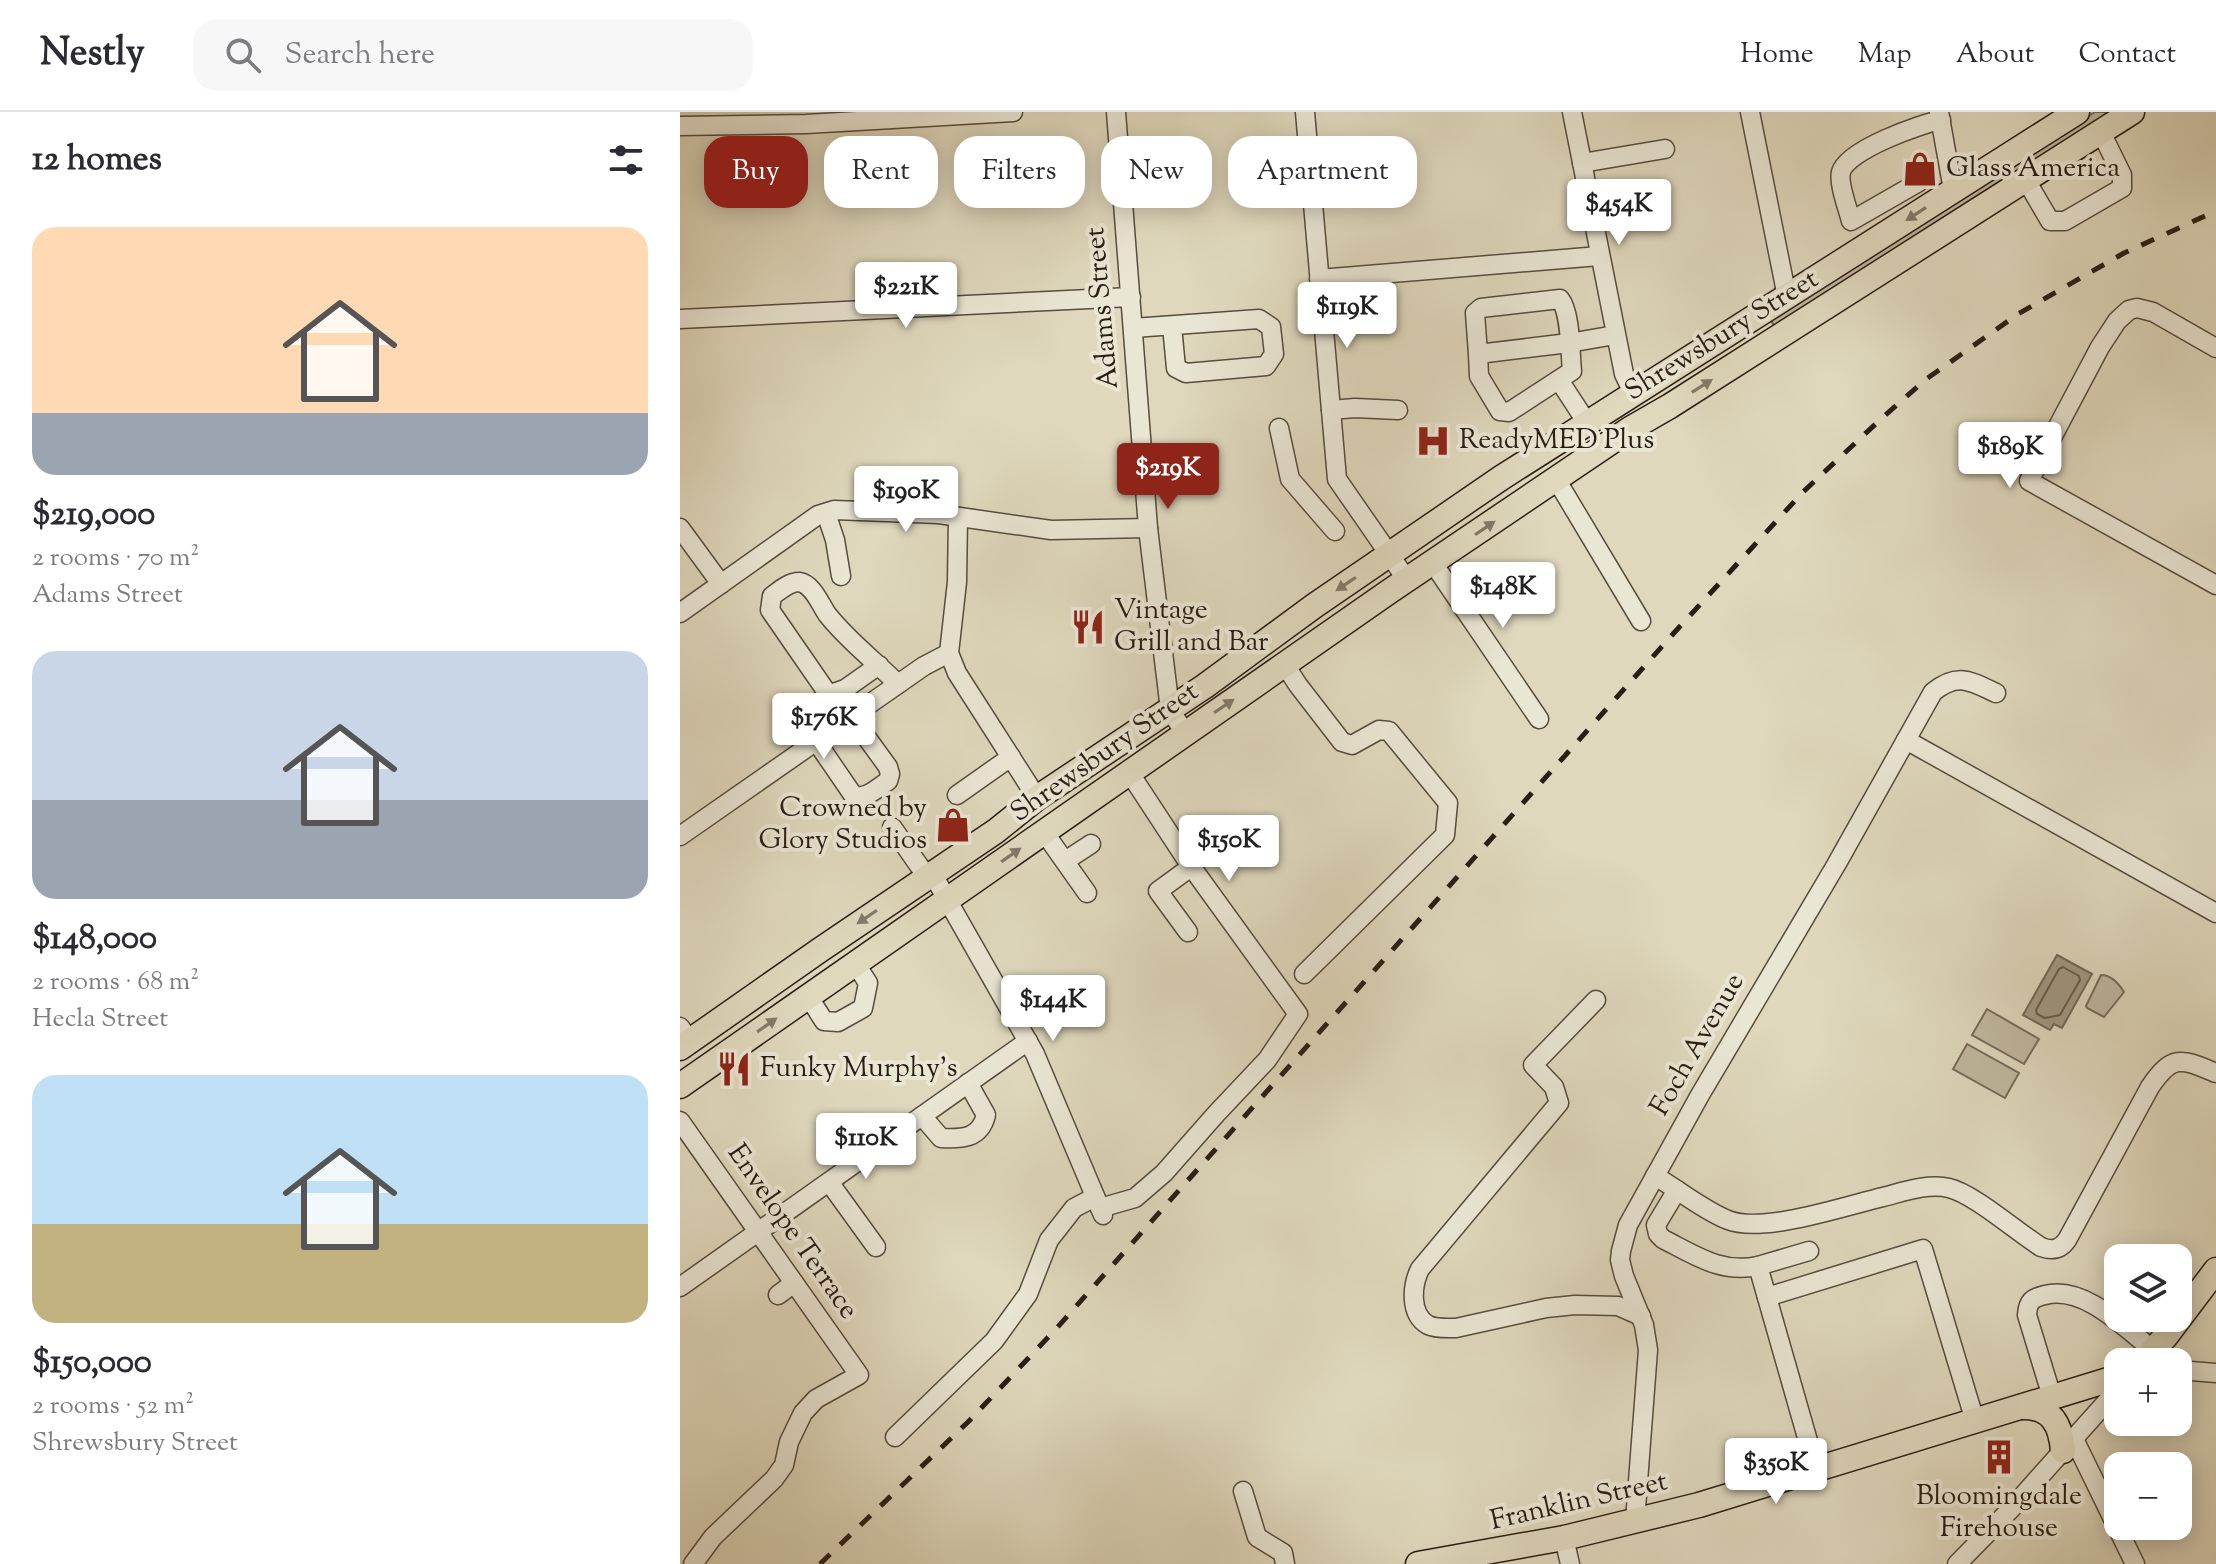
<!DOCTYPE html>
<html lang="en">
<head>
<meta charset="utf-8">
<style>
	:root { --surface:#fff; --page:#f7f7f7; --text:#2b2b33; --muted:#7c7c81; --line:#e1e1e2; --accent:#8f2418 }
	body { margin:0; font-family:"Sorts Mill Goudy",serif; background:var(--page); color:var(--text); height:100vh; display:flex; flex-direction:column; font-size:30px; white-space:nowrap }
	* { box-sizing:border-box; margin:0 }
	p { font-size:26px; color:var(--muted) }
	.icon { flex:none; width:44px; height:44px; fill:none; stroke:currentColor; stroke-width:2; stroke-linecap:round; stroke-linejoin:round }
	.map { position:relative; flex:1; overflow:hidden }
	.panel { display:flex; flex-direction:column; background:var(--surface); width:680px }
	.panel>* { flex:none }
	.guide { position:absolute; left:24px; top:24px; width:760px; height:72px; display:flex; gap:16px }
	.tools { position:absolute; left:1424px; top:1132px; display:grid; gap:16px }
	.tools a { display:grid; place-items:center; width:88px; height:88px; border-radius:16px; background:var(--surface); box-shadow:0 4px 20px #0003; font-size:40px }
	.price { position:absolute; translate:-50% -68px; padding:0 18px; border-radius:8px; background:#fff; color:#222; font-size:26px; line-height:52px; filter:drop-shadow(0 2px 4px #0008) }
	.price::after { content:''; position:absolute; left:50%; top:48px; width:24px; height:18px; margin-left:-12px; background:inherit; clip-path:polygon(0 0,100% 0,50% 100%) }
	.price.active { background:var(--accent); color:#fff }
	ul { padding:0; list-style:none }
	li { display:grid; align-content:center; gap:16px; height:424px; padding:0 32px }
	li span { display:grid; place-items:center; height:248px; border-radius:24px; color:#555 }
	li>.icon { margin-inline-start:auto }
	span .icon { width:144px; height:144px; fill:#fffc; stroke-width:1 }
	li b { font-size:34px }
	h2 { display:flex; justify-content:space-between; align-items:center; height:96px; padding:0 32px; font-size:34px }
	.pill { padding:0 28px; border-radius:24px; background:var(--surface); box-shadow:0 4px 20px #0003; font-size:28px; line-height:72px }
	.pill.active { background:var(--accent); color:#fff }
	header { display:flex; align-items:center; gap:48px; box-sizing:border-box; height:112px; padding:0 40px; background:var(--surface); border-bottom:2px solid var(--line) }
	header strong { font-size:38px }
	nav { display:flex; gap:44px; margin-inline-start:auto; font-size:28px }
	.search { width:560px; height:72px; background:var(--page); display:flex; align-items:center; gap:20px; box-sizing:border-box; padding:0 28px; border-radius:24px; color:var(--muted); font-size:30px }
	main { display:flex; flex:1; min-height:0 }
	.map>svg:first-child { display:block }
	.green { fill:#c0b8a0; stroke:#756a5a; stroke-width:2 }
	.water { fill:#a19883; stroke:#716756; stroke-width:2 }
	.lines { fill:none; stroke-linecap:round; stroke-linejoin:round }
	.shore { stroke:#665a4b; stroke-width:2 }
	.minor-casing { stroke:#574c3e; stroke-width:21 }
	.major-casing { stroke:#2a1d13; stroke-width:27 }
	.minor { stroke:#eae6d4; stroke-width:18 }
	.major { stroke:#dfd8bd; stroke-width:24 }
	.rail { stroke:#2a1d13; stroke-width:5; stroke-dasharray:14 14; stroke-linecap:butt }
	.oneway { fill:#847a68 }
	.labels { text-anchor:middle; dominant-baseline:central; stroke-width:8; stroke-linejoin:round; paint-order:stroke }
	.poi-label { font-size:28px; fill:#2a1d13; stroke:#eae6d4; text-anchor:start }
	.street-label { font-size:28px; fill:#2a1d13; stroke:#eae6d4 }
</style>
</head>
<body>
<header>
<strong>Nestly</strong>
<div class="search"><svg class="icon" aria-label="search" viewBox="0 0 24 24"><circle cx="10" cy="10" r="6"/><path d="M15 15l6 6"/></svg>Search here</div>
<nav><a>Home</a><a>Map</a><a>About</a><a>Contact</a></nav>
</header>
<main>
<section class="panel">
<h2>12 homes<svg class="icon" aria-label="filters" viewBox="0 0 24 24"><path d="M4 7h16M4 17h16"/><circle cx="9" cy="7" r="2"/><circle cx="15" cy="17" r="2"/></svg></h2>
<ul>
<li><span style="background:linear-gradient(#ffd9b3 75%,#9aa5b1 0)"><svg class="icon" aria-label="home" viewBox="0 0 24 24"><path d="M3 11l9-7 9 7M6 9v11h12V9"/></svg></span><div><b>$219,000</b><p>2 rooms · 70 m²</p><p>Adams Street</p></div></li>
<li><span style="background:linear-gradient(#c9d6e8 60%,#9aa5b1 0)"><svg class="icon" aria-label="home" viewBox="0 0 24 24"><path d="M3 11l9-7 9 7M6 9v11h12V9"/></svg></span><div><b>$148,000</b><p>2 rooms · 68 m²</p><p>Hecla Street</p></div></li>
<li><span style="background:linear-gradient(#bfe0f5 60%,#c2b280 0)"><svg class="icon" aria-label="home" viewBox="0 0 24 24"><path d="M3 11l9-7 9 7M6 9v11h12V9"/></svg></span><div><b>$150,000</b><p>2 rooms · 52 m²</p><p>Shrewsbury Street</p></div></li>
</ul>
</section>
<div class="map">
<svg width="1536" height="1452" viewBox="0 0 1536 1452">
	<rect width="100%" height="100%" fill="#dfd8bd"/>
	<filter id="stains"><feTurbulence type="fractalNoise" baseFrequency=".0025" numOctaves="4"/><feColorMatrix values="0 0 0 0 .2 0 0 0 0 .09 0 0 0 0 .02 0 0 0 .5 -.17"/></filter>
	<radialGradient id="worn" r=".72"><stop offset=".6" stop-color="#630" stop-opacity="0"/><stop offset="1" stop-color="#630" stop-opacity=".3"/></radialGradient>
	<!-- green -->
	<g class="green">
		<path d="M 1415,0 L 1428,0 L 1404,19 L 1095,216 L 1090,206 Z"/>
		<path d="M 1421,863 C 1431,863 1439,872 1444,880 L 1424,905 L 1407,896 L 1406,894 Z"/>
		<path d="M 1307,897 L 1359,927 L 1344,952 L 1292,923 Z"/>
		<path d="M 1287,932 L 1339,961 L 1325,986 L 1273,957 Z"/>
	</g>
	<!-- water -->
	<path class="water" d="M 1377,843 L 1412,862 L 1382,916 L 1374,912 L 1370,918 L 1343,903 Z"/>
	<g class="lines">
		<!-- shore -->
		<path class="shore" d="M 1383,855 L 1399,864 L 1400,868 L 1380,903 L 1365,906 L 1357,902 L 1356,898 L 1379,857 Z"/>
		<!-- minor casing -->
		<g class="minor-casing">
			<g id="minor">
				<path d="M 436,0 L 468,416 L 490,598 L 505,621"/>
				<path d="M 625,0 L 657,367 L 727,468"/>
				<path d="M 892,0 L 944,262 L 953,281"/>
				<path d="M 1070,0 L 1107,185"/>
				<path d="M 1259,0 L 1273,78"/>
				<path d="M 0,14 L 126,12 L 333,0"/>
				<path d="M 902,51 L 985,37"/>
				<path d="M 1346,68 L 1370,109 L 1385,109 L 1442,76 L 1442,63 L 1421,20"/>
				<path d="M 1239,70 L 1171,109 C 1168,97 1158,71 1161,60 C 1167,38 1240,12 1261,8"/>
				<path d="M 639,167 L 919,144"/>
				<path d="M 0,207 L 451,185"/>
				<path d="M 453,216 L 579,207 L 591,215 L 594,242 L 586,254 L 506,261 L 496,256 L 492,214"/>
				<path d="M 1536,236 L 1473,200 L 1457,196 L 1449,198 L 1437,209 L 1420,235 L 1349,369 L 1536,473"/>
				<path d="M 798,242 L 795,201 L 801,196 L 880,187 C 891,201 890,241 892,259 L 829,300 L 820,299 L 799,264 L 798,242 L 889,231 L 935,223"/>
				<path d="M 879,268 L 907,311"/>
				<path d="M 651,298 L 675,296 L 718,298"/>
				<path d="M 599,316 L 610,367 L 655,419"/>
				<path d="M 876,367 L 961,509"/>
				<path d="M 146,401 L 155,428 L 161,464"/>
				<path d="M 278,405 L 277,470 L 269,541 L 277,561 L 357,686"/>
				<path d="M 0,416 L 41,472"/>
				<path d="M 753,451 L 859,607"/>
				<path d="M 0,501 L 138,403 L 154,398 L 259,402 L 371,418 L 468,416"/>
				<path d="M 199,553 L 165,577 L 151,582 L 146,579 L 90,498 L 92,484 C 99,479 109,470 119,470 C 133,472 140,492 147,502 C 167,528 195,549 218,572"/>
				<path d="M 605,553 L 618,573 L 662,630 L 672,633 L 699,618 L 709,619 L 768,691 L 765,723 L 624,862"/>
				<path d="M 1226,628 L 1536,801"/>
				<path d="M 136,629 L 173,683 C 186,688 197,676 208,669 L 210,662 L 208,655 L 171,604"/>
				<path d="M 277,683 L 331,645"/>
				<path d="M 212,715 L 247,765"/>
				<path d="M 364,720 L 407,781"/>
				<path d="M 0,724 L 244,554 L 269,541"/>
				<path d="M 385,749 L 411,732"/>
				<path d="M 252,761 L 355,942 L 423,1103"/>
				<path d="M 508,820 L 478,779 L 511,755"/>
				<path d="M 128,884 L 144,909 L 158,910 L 183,896 L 188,871 L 175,851"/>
				<path d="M 916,888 L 853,953 L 874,975 L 879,991 L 740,1157 C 732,1173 729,1202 748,1213 C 756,1217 768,1216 776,1216 L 866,1196 L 895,1193 L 938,1194 L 961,1204"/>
				<path d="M 0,915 L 10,929"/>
				<path d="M 242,1004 L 261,1026 C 282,1027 300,1027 306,1003 L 288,971"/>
				<path d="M 0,1009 L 179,1263 L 136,1287 L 123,1301 L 109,1330 L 104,1353 L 94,1367 L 33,1425 L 13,1452"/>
				<path d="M 975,1064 C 999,1078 1023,1098 1048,1108 C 1083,1122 1165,1094 1203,1085 C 1223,1080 1248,1071 1269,1076 C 1294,1082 1337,1120 1361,1135 C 1372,1139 1380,1138 1387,1128 L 1470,975 C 1493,941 1502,947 1536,961"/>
				<path d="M 149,1070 L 196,1135"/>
				<path d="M 997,1078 L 976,1113 L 978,1122 L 983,1127 C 1015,1143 1041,1162 1078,1154"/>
				<path d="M 420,1096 L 455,1086 L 484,1061 L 536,1002 L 587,948 L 618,902 L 508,750 L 449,660"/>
				<path d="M 1129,1139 L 1078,1154 L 1136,1357"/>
				<path d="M 0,1175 L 348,929"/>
				<path d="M 98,1183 L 114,1171"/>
				<path d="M 1087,1185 L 1243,1137 L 1295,1309"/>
				<path d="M 1498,1258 L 1536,1261"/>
				<path d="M 1372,1285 L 1347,1203 C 1348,1189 1352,1186 1365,1183 C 1404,1173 1445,1216 1473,1238"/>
				<path d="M 215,1325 L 314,1229 L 348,1182 L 369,1128 L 394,1096 L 415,1085"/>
				<path d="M 1394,1327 L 1455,1452"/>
				<path d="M 563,1379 L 577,1425 L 603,1441 L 605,1452"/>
				<path d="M 955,1409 L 968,1238 L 964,1213 L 944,1164 L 940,1148 L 941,1139 L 948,1113 L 1020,983 L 1156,753 L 1253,580 C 1278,560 1290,569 1316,581"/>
				<path d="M 884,1426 L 890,1452"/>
				<path d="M 1277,1452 L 1330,1398 L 1438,1277"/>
			</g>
		</g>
		<!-- major casing -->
		<g class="major-casing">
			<g id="major">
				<path d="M 0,936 L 140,838 L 316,719 L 357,686 L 525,574 L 634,494 L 821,366 L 1397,0"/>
				<path d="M 0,974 L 710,479 L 950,317 L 990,294 L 1452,0"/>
				<path d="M 1462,1250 L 1486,1224 L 1536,1158"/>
				<path d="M 1341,1295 C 1371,1294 1381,1312 1383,1339"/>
				<path d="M 738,1452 L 884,1426 L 1019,1393 L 1438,1265"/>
			</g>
		</g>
		<!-- minor -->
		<use href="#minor" class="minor"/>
		<!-- major -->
		<use href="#major" class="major"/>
		<!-- rail -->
		<path class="rail" d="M 140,1452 L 288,1310 L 375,1218 L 993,522 L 1123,380 L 1202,306 L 1245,268 L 1338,202 L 1444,141 L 1536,99"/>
	</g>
	<!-- one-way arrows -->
	<defs><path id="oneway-solid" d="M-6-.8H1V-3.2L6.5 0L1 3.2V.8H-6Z" transform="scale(2)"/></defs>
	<g class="oneway">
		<use href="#oneway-solid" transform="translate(1236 102) rotate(147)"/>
		<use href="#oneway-solid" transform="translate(1022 274) rotate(-32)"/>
		<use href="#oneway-solid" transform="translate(805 416) rotate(-34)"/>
		<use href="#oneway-solid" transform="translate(666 472) rotate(146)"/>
		<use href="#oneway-solid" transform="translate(544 594) rotate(-34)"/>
		<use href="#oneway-solid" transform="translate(331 743) rotate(-35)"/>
		<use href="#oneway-solid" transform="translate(187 805) rotate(146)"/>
		<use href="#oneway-solid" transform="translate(87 913) rotate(-35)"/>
	</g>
	<!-- icons -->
	<defs>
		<g id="shop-bare" transform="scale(2.76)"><path d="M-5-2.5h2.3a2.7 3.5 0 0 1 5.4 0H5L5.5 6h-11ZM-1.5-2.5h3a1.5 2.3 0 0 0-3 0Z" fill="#8f2418" stroke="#eae6d4" stroke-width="2.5" paint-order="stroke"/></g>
		<g id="hospital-bare" transform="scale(2.76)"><path d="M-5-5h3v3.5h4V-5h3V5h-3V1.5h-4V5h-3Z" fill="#8f2418" stroke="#eae6d4" stroke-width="2.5" paint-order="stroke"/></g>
		<g id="restaurant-bare" transform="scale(2.76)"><path d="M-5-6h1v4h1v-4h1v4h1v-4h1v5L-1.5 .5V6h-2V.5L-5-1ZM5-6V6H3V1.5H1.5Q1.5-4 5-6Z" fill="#8f2418" stroke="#eae6d4" stroke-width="2.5" paint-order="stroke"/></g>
		<g id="building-bare" transform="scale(2.76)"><path d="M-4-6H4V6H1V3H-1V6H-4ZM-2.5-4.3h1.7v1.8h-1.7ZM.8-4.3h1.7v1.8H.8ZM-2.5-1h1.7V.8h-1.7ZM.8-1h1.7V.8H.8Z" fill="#8f2418" stroke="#eae6d4" stroke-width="2.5" paint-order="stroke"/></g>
	</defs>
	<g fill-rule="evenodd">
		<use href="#shop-bare" x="1240" y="57"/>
		<use href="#hospital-bare" x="753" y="329"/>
		<use href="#restaurant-bare" x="408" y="515"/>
		<use href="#shop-bare" x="273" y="713"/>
		<use href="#restaurant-bare" x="54" y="957"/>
		<use href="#building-bare" x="1319" y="1345"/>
	</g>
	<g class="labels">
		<!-- poi labels -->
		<g class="poi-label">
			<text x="1266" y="57">Glass America</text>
			<text x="779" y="329">ReadyMED Plus</text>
			<text x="434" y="499">Vintage<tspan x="434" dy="32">Grill and Bar</tspan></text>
			<text x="247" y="697" text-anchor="end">Crowned by<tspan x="247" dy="32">Glory Studios</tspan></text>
			<text x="80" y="957">Funky Murphy's</text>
			<text x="1319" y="1385" text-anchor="middle">Bloomingdale<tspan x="1319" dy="32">Firehouse</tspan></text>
		</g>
		<!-- street labels -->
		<g class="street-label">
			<text transform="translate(423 196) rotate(-95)">Adams Street</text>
			<text transform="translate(1042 224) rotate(-32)">Shrewsbury Street</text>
			<text transform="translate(425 641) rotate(-35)">Shrewsbury Street</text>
			<text transform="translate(1018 933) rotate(-60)">Foch Avenue</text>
			<text transform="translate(112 1120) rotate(55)">Envelope Terrace</text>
			<text transform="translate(899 1390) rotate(-13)">Franklin Street</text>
		</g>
	</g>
	<rect width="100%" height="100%" filter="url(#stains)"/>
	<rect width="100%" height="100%" fill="url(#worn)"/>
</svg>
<div class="tools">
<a><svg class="icon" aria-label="layers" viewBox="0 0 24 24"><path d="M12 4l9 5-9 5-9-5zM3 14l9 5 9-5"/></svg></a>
<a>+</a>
<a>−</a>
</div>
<b class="price" style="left:939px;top:135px">$454K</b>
<b class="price" style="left:226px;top:218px">$221K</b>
<b class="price" style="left:667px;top:238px">$119K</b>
<b class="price" style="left:1330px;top:378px">$189K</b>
<b class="price active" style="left:488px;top:399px">$219K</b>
<b class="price" style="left:226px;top:422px">$190K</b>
<b class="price" style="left:823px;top:518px">$148K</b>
<b class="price" style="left:144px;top:649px">$176K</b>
<b class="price" style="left:549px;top:771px">$150K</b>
<b class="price" style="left:373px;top:931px">$144K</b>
<b class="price" style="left:186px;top:1069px">$110K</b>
<b class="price" style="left:1096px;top:1394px">$350K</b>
<div class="guide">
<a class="pill active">Buy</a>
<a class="pill">Rent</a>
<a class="pill">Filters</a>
<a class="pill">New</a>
<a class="pill">Apartment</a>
</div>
</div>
</main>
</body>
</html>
